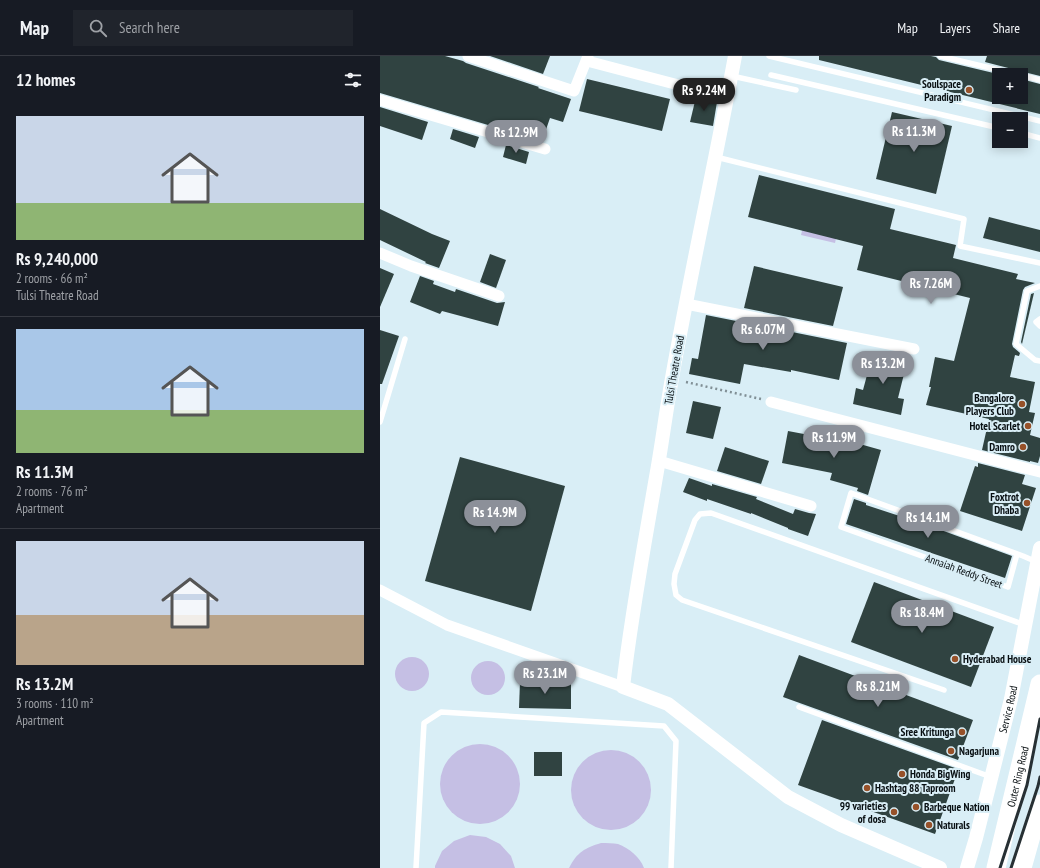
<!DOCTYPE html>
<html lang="en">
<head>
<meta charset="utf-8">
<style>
	:root { --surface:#171b24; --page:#20242c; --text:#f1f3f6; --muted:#9ea1a6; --line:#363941; --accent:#8c9099 }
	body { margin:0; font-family:"PT Sans Narrow",sans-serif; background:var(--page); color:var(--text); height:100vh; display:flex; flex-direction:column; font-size:15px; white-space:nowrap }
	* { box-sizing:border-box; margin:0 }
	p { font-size:13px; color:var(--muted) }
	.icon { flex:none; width:22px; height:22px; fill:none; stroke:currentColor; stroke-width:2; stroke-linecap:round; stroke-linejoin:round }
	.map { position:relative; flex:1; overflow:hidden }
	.panel { display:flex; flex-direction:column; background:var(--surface); width:380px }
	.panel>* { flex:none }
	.tools { position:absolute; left:612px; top:12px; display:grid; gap:8px }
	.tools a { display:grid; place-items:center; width:36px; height:36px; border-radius:0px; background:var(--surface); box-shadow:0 2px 10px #0003; font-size:20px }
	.price { position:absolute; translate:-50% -34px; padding:0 9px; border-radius:14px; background:var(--accent); color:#fff; font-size:13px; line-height:26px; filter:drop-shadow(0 1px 2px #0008) }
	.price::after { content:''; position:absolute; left:50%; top:24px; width:12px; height:9px; margin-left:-6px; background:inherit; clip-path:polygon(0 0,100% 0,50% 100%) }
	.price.on { background:#222; color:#fff }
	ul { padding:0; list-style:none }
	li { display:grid; align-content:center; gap:8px; height:212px; padding:0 16px }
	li+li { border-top:1px solid var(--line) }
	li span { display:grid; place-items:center; height:124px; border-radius:0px; color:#555 }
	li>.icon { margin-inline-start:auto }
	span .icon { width:72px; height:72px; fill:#fffc; stroke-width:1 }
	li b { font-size:17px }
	h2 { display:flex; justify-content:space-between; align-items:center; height:48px; padding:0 16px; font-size:17px }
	header { display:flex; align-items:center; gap:24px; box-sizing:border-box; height:56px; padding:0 20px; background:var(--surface); border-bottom:1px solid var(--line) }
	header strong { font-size:19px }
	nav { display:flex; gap:22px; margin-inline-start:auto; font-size:14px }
	.search { width:280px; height:36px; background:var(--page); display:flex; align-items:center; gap:10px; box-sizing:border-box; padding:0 14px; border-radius:0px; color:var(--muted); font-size:15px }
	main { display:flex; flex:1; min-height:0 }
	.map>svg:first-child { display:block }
	.water { fill:#c5bfe4 }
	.building { fill:#304341 }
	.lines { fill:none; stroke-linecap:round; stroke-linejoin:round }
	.path { stroke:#808f95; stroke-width:2.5; stroke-dasharray:2 3; stroke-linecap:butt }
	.service { stroke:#fff; stroke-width:5.5 }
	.minor { stroke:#fff; stroke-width:11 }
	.tertiary { stroke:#fff; stroke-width:14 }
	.trunk { stroke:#fff; stroke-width:19 }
	.rail { stroke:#273034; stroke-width:3 }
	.poi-dot { fill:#975129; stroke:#d9eef6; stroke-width:1.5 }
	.labels { text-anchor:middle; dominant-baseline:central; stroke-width:4; stroke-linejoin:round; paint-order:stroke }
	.poi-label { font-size:11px; font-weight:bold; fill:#080f12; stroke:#d9eef6; text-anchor:end }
	.street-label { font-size:11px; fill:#080f12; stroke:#d9eef6 }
</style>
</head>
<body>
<header>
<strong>Map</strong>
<div class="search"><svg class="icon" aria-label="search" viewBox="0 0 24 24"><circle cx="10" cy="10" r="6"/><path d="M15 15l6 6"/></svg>Search here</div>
<nav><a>Map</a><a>Layers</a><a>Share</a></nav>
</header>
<main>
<section class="panel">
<h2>12 homes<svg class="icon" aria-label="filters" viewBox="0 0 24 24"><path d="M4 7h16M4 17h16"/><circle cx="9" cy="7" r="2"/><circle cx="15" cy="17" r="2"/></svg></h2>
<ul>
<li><span style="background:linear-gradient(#c9d6e8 70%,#8fb573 0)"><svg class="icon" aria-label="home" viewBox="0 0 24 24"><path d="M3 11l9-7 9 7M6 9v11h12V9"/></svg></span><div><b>Rs 9,240,000</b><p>2 rooms · 66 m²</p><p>Tulsi Theatre Road</p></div></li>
<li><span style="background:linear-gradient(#a9c7e8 65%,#8fb573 0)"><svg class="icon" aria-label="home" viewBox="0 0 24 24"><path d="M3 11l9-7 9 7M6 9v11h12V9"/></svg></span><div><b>Rs 11.3M</b><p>2 rooms · 76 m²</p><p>Apartment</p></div></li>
<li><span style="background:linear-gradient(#c9d6e8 60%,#b9a48a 0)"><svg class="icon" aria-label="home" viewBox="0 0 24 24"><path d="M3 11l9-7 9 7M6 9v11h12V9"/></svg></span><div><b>Rs 13.2M</b><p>3 rooms · 110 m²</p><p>Apartment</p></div></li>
</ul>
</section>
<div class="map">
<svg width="660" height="812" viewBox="0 0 660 812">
	<rect width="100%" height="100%" fill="#d9eef6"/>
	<!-- water -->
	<g class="water">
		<path d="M 425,162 L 459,169 L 455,187 L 421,179 Z"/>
		<circle cx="32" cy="618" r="17"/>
		<circle cx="108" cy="622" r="17"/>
		<circle cx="100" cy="728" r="40"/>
		<circle cx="231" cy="734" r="40"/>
		<path d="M 90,779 L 106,781 L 120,788 L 131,800 L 135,812 L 55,812 L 55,810 L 62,795 L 74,785 Z"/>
		<path d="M 221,787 C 227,787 233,787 238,788 C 249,792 260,801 264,812 L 189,812 C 197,796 205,792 221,787 Z"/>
	</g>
	<!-- building -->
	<g class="building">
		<path d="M 0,0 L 65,0 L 83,5 L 86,7 L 159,31 L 158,32 L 191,43 L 183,66 L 170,62 L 162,85 L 0,37 Z"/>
		<path d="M 110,0 L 170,0 L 163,18 Z"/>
		<path d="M 439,0 L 551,0 L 556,1 L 559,4 L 622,19 L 619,19 L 619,41 L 641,41 L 641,23 L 660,28 L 660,58 L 439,4 Z"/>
		<path d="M 607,0 L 660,0 L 660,20 L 605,6 Z"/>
		<path d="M 207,23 L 290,43 L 282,75 L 199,55 Z"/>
		<path d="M 316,41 L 337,46 L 333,70 L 310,66 Z"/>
		<path d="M 0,51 L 48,66 L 42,84 L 0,70 Z"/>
		<path d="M 512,56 L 572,70 L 556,138 L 496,123 Z"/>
		<path d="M 73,73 L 99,81 L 95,92 L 70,83 Z"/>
		<path d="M 126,89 L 149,96 L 146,108 L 123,101 Z"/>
		<path d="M 379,119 L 515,153 L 510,173 L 576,189 L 573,202 L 638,218 L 636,223 L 655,227 L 645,231 L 643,234 L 632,288 L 633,291 L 640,297 L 639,300 L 635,299 L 630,321 L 655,326 L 649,356 L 655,357 L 650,379 L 660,382 L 660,400 L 658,407 L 650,405 L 650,406 L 602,394 L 609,363 L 546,349 L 551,331 L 549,331 L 555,301 L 574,305 L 590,242 L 477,214 L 483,190 L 368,161 Z"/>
		<path d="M 0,153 L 52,178 L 70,185 L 59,212 L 45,207 L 46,206 L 0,184 Z"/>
		<path d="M 609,161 L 660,174 L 660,196 L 603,182 Z"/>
		<path d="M 110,198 L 126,204 L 116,232 L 100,226 Z"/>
		<path d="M 374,210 L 463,231 L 453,270 L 364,252 Z"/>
		<path d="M 0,212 L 14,218 L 0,251 Z"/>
		<path d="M 40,220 L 54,225 L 53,228 L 75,236 L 76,233 L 117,247 L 125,246 L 118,270 L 62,255 L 60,258 L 30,246 Z"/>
		<path d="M 654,237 L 642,288 L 641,286 L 651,238 Z"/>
		<path d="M 326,259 L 467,287 L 459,324 L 411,314 L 411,316 L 364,308 L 360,328 L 309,318 L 312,302 L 318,303 Z"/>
		<path d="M 0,274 L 19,280 L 2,328 L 0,328 Z"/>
		<path d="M 493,297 L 527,306 L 518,342 L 524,343 L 521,359 L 473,348 L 476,332 L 483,334 Z"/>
		<path d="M 313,345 L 341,351 L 333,383 L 306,377 Z"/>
		<path d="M 408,375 L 461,385 L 462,383 L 501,394 L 488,439 L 477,435 L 478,432 L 450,424 L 452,417 L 402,407 Z"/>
		<path d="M 345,391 L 389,405 L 381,428 L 337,415 Z"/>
		<path d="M 80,401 L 185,430 L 151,555 L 45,525 Z"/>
		<path d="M 598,407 L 645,419 L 642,428 L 656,432 L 642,475 L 580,455 L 595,410 L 598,411 Z"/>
		<path d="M 309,422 L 332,430 L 332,428 L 377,441 L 376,443 L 413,458 L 415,453 L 429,457 L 436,458 L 428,480 L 408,473 L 408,472 L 371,457 L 371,458 L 327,443 L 327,445 L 303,436 Z"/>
		<path d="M 474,443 L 486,447 L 486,449 L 550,470 L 632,500 L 625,522 L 466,468 Z"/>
		<path d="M 494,526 L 614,571 L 591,631 L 471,586 Z"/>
		<path d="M 419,599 L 593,664 L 578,704 L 403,641 Z"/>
		<path d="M 140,626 L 191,626 L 191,653 L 139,652 Z"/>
		<path d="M 442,664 L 575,712 L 572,719 L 576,720 L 555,778 L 418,729 Z"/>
		<rect x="154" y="696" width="28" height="24"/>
	</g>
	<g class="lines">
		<!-- path -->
		<path class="path" d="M 306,326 L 381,343"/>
		<!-- service -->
		<g class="service">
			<path d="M 389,0 L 660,65"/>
			<path d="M 560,0 L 640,19"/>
			<path d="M 391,19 L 619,72"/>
			<path d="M 641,19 L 660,24"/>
			<path d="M 352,20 L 416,34"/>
			<path d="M 641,77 L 660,82"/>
			<path d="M 336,101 L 584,163 L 580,190 L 660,207"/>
			<path d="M 660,230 L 647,235 L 636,288 L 655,304 L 660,305"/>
			<path d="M 660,263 L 656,266 L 660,270"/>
			<path d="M 0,366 L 25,283"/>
			<path d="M 637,498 L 628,531 L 461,471 L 471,437 L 643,500 L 657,506"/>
			<path d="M 564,634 L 302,544 L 296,539 L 294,528 L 295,518 L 315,464 L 320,458 L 331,457 L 645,569"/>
			<path d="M 419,651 L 611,721"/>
			<path d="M 36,812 L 44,667 L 61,656 L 284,670 L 296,685 L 291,812"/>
		</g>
		<!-- minor -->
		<g class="minor">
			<path d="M 88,0 L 194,35 L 208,0"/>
			<path d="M 207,5 L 348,42"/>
			<path d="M 0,44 L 165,93"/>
			<path d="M 0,197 L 31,210 L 119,240"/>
			<path d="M 306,248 L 534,293"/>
			<path d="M 391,346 L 660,416"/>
			<path d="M 279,405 L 431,450"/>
			<path d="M 0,534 L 67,569 L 243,631"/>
		</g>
		<!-- tertiary -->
		<g class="tertiary">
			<path d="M 355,0 C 335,108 311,214 292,322 C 286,355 282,388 276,421 C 264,491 251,560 243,631 L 288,648 L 408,741 L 461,769 L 560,812"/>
			<path id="s1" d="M 587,812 L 596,782 L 631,643 L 660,492"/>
		</g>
		<!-- trunk -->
		<g class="trunk">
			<path id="s2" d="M 616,812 L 660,628"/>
			<path d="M 642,812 L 660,748"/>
		</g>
		<!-- rail -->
		<g class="rail">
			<path d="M 620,812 L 647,729 L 660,663"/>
			<path d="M 631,812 L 658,730 L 660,721"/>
		</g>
	</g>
	<!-- markers -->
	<g class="poi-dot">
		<circle cx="589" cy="34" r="4"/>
		<circle cx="642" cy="348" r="4"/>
		<circle cx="648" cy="370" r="4"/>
		<circle cx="643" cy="391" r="4"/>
		<circle cx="647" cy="447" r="4"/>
		<circle cx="575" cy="603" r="4"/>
		<circle cx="582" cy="676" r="4"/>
		<circle cx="571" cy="695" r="4"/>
		<circle cx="522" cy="718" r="4"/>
		<circle cx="487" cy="732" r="4"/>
		<circle cx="536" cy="751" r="4"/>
		<circle cx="514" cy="756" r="4"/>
		<circle cx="549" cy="769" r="4"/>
	</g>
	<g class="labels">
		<!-- poi labels -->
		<g class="poi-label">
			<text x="581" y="28">Soulspace<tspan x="581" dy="13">Paradigm</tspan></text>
			<text x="634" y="342">Bangalore<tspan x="634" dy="13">Players Club</tspan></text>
			<text x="640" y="370">Hotel Scarlet</text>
			<text x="635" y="391">Damro</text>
			<text x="639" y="441">Foxtrot<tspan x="639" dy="13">Dhaba</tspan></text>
			<text x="583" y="603" text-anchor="start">Hyderabad House</text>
			<text x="574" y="676">Sree Kritunga</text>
			<text x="579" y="695" text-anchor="start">Nagarjuna</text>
			<text x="530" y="718" text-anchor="start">Honda BigWing</text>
			<text x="495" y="732" text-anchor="start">Hashtag 88 Taproom</text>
			<text x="506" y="750">99 varieties<tspan x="506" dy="13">of dosa</tspan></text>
			<text x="544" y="751" text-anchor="start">Barbeque Nation</text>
			<text x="557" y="769" text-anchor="start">Naturals</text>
		</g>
		<!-- street labels -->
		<g class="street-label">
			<text transform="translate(294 314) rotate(-80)">Tulsi Theatre Road</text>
			<text transform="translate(584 515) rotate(20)">Annaiah Reddy Street</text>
			<text stroke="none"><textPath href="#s1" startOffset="164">Service Road</textPath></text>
			<text stroke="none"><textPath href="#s2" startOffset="94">Outer Ring Road</textPath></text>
		</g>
	</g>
</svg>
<div class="tools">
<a>+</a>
<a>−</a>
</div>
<b class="price on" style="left:324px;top:56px">Rs 9.24M</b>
<b class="price" style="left:534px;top:97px">Rs 11.3M</b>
<b class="price" style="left:136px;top:98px">Rs 12.9M</b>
<b class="price" style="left:551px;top:249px">Rs 7.26M</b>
<b class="price" style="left:383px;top:295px">Rs 6.07M</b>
<b class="price" style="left:503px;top:329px">Rs 13.2M</b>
<b class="price" style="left:454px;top:403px">Rs 11.9M</b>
<b class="price" style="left:115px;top:478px">Rs 14.9M</b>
<b class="price" style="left:548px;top:483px">Rs 14.1M</b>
<b class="price" style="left:542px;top:578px">Rs 18.4M</b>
<b class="price" style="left:165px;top:639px">Rs 23.1M</b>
<b class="price" style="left:498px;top:652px">Rs 8.21M</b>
</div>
</main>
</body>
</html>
